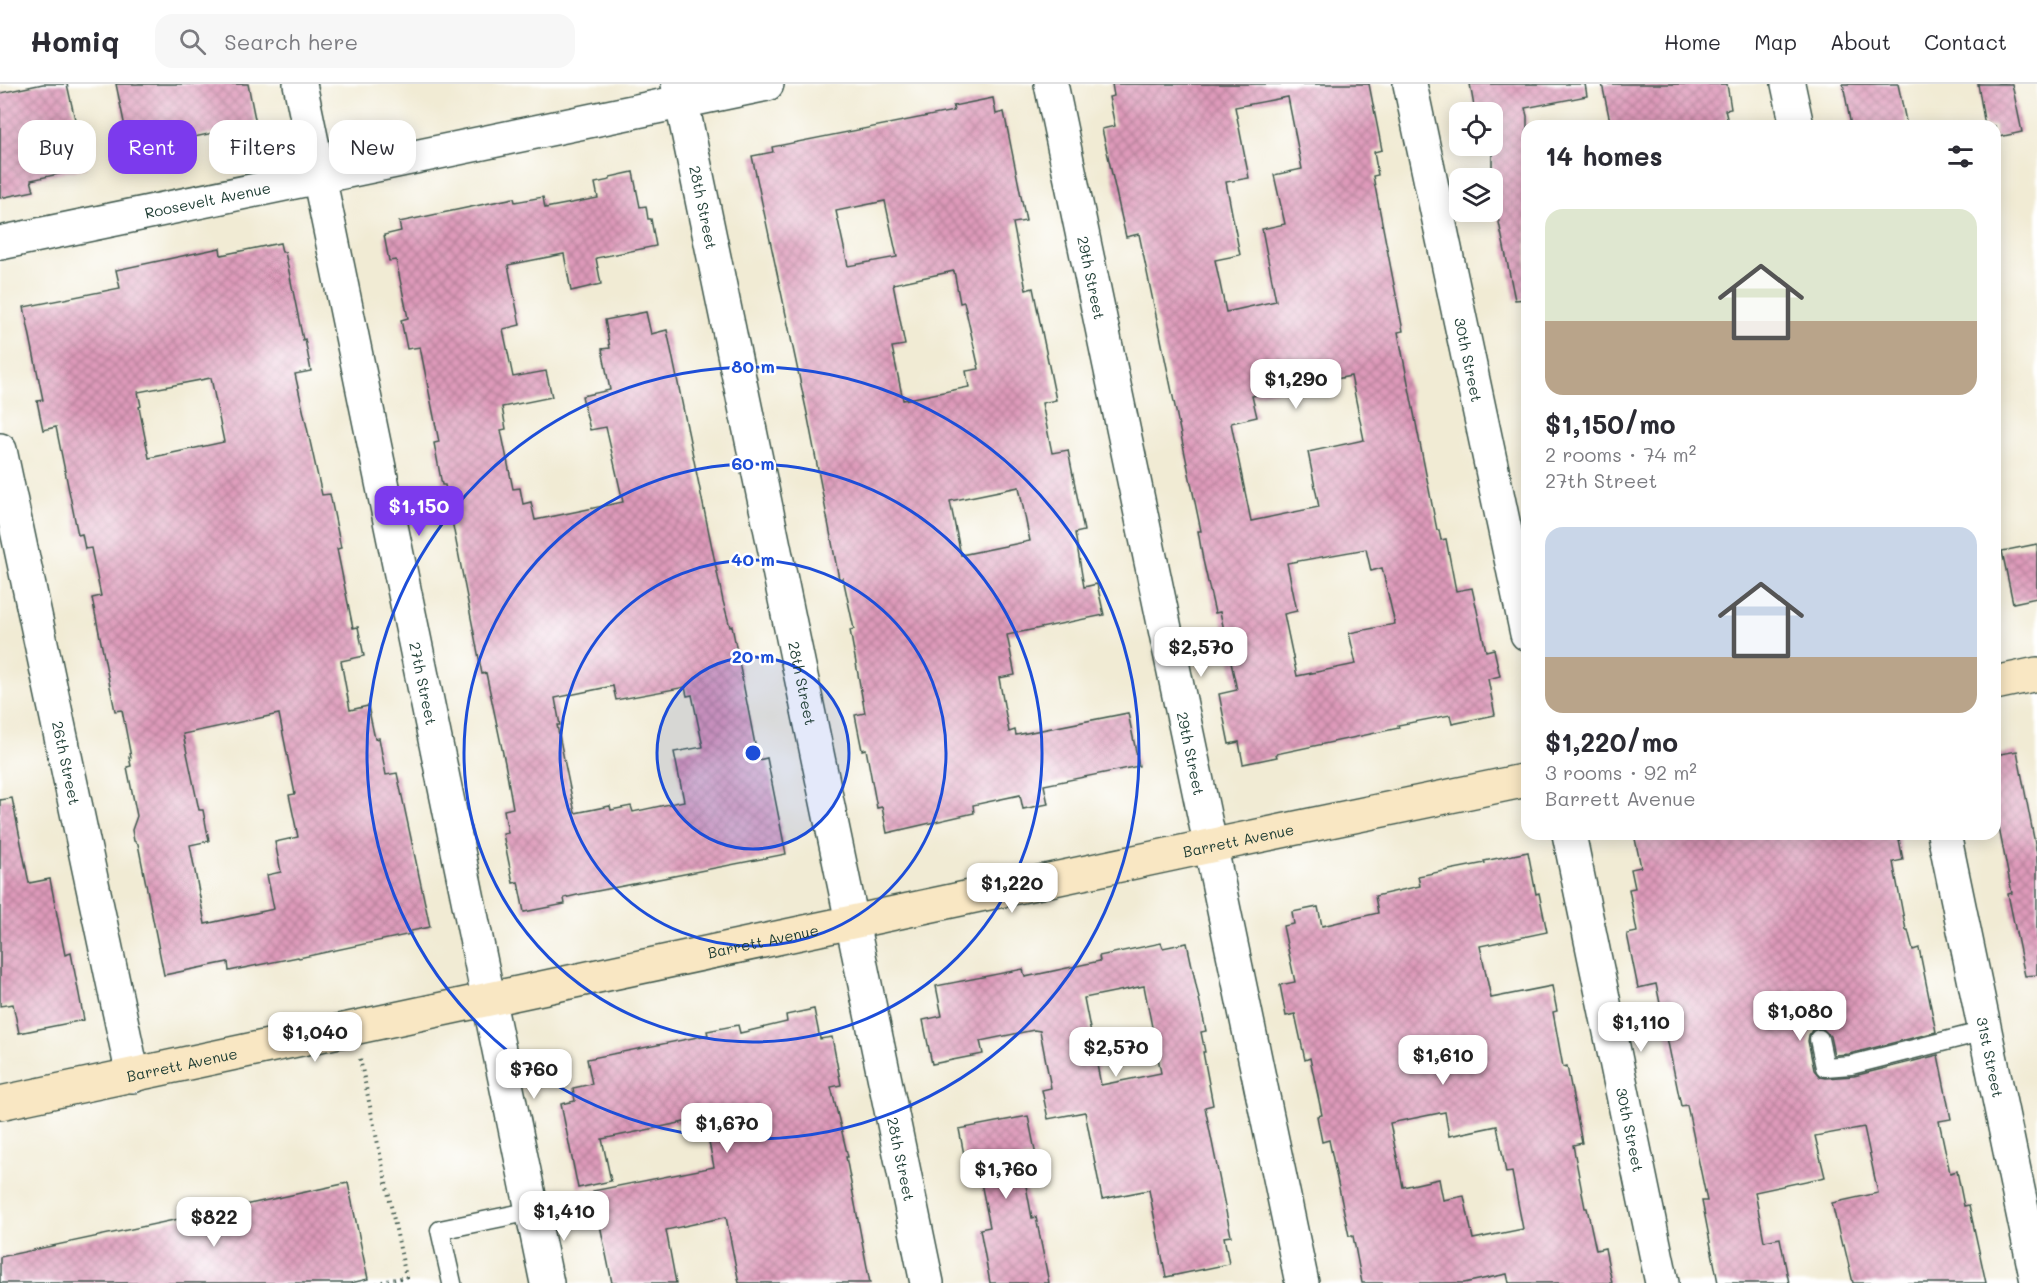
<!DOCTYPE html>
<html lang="en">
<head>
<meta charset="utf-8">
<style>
	:root { --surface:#fff; --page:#f7f7f7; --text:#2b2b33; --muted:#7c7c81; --line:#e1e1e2; --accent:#7c3aed }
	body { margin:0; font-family:Mali,sans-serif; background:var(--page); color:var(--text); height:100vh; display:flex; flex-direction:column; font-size:22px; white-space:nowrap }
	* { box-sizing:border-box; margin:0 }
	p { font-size:20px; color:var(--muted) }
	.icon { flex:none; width:33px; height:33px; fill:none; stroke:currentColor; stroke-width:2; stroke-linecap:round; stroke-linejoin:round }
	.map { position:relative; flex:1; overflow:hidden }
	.drawer { position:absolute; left:1521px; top:36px; width:480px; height:720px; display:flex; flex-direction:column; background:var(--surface); border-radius:18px; box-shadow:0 3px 15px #0003 }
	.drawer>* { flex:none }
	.hud { position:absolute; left:18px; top:36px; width:570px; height:54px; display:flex; gap:12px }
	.fabs { position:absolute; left:1449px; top:18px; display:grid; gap:12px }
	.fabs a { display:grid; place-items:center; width:54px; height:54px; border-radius:12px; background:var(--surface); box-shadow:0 3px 15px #0003; font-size:30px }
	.price { position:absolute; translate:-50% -51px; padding:0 14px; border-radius:12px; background:#fff; color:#222; font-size:20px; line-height:39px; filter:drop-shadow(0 2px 3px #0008) }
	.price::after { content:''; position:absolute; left:50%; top:36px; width:18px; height:14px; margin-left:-9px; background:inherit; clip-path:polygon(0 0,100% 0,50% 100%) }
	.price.active { background:var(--accent); color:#fff }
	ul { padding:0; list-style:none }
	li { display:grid; align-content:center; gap:12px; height:318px; padding:0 24px }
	li span { display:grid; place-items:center; height:186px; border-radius:18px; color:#555 }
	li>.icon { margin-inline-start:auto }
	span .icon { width:108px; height:108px; fill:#fffc; stroke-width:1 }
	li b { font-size:26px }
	h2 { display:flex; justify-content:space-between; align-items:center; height:72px; padding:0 24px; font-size:26px }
	.pill { padding:0 21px; border-radius:18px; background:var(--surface); box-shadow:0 3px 15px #0003; font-size:21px; line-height:54px }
	.pill.active { background:var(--accent); color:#fff }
	header { display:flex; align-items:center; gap:36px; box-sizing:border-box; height:84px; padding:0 30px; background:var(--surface); border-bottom:2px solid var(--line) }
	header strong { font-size:28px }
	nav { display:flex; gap:33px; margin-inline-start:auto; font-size:21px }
	.search { width:420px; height:54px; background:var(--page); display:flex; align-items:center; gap:15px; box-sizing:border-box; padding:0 21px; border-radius:18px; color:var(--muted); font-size:22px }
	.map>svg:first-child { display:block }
	.building { fill:url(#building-cross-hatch); fill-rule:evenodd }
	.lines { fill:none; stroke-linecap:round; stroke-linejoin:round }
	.service-casing { stroke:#3e574c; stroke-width:21 }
	.minor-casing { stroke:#3e574c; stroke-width:36 }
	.secondary-casing { stroke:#3e574c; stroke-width:36 }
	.path { stroke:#3e574c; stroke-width:4; stroke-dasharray:1.5 4.5; stroke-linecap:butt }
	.service { stroke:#fff; stroke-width:18 }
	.minor { stroke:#fff; stroke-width:33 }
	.secondary { stroke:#f9e7c3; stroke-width:33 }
	.ring { fill:none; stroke:#1d4ed8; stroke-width:3 }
	.labels { text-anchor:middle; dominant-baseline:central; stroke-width:5; stroke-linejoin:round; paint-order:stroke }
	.street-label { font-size:15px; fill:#1f3d34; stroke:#fff }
	.centre { fill:#1d4ed8; stroke:#fff; stroke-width:3 }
	.ring-label { font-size:18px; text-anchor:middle; font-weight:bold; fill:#1d4ed8; stroke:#fff; stroke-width:5; stroke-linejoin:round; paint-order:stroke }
</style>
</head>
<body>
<header>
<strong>Homiq</strong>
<div class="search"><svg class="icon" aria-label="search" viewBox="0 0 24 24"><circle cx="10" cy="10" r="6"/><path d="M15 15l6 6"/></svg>Search here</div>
<nav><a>Home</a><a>Map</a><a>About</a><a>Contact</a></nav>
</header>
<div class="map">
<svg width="2037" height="1199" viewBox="0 0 2037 1199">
	<defs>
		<pattern id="building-cross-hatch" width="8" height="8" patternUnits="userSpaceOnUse" patternTransform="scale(1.5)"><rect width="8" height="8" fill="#de9aba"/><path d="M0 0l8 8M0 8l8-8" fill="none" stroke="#b37f98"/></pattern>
	</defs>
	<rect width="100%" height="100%" fill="#fff"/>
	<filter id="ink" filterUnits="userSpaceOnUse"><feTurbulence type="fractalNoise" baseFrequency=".0167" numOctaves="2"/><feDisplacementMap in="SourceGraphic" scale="12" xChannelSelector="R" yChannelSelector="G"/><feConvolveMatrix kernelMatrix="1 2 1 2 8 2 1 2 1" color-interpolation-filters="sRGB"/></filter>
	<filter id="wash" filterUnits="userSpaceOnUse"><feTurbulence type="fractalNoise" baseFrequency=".008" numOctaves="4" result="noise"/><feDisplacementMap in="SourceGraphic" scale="24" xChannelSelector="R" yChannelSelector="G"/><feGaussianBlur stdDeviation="1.35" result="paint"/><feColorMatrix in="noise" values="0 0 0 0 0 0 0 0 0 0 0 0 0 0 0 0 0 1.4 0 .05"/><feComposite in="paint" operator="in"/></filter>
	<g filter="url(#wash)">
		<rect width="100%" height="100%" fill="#f1ebd4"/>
		<g id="blocks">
			<!-- building -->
			<g class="building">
				<path d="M 43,0 L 67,0 L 86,84 L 31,96 L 34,107 L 0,114 L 0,9 Z"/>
				<path d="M 116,0 L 248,0 L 256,40 L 175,57 L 177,63 L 131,72 Z"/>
				<path d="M 1112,0 L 1369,0 L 1382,66 L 1374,68 L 1378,91 L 1373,92 L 1403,247 L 1398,248 L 1437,446 L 1439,446 L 1441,456 L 1446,455 L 1456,507 L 1472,504 L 1486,567 L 1494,565 L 1500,592 L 1488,595 L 1495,631 L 1452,640 L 1450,631 L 1398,641 L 1399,644 L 1276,670 L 1277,673 L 1243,680 L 1239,658 L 1229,660 L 1219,610 L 1237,606 L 1220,528 L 1215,529 L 1203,476 L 1198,447 L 1201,447 L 1139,150 L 1126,153 L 1102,45 L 1115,42 L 1109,13 L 1114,12 ZM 1288,13 L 1302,85 L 1274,91 L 1285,140 L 1262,145 L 1276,217 L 1226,228 L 1215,176 L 1240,171 L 1226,98 L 1249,94 L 1235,23 ZM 1351,292 L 1364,356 L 1308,368 L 1319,423 L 1251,437 L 1231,339 L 1257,333 L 1252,312 ZM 1366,465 L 1371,487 L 1382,484 L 1395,540 L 1349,549 L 1356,580 L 1297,592 L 1284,530 L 1297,527 L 1287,479 Z"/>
				<path d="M 1470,0 L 1585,0 L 1587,12 L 1525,24 L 1527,32 L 1527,215 L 1515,216 L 1495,119 L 1499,118 L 1492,84 L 1492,28 L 1475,28 Z"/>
				<path d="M 1602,0 L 1727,0 L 1731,25 L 1725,26 L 1729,42 L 1611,42 Z"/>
				<path d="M 1843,0 L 1898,0 L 1907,42 L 1851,42 Z"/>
				<path d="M 1978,0 L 2012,0 L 2022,48 L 1995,54 L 1995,42 L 1985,42 Z"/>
				<path d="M 993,14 L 996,30 L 1004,28 L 1026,137 L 1013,139 L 1026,206 L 1033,204 L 1056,316 L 1042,319 L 1052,369 L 1068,366 L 1084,447 L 1075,449 L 1084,503 L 1097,500 L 1104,531 L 1007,551 L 1015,591 L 999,594 L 1009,648 L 1015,646 L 1016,651 L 1128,629 L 1139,682 L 1044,701 L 1048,720 L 1023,725 L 1020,711 L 973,721 L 974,729 L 887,749 L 882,723 L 877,724 L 866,665 L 862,666 L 855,631 L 865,629 L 850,546 L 854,545 L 843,494 L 839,495 L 808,334 L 752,72 L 773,68 L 772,63 L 954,27 L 953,22 ZM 885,117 L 897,173 L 848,182 L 836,127 ZM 954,187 L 960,219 L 964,218 L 979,285 L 966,287 L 969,303 L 903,316 L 892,263 L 905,261 L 893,200 ZM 1019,403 L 1030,457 L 961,471 L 950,417 Z"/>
				<path d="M 633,88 L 640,123 L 646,122 L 648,135 L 651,135 L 656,162 L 596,174 L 601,200 L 571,207 L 564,170 L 508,181 L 520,241 L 503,245 L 513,293 L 546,287 L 552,313 L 502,323 L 506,345 L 501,346 L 513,405 L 520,404 L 523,420 L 531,418 L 535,436 L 623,418 L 606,343 L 590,346 L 582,312 L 610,306 L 602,265 L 610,264 L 605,236 L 646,228 L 651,250 L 667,246 L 723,517 L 730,543 L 732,542 L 758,676 L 767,674 L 786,770 L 577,811 L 564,814 L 565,820 L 524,828 L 518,798 L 513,799 L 503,750 L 508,749 L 504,726 L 513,724 L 505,679 L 486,589 L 482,590 L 445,401 L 442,401 L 434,359 L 439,358 L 420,263 L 407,265 L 401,236 L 408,234 L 396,176 L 389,177 L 384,151 L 401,147 L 399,138 L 514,114 L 515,118 L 543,113 L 545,124 L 598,114 L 595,99 L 610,96 L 610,93 ZM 613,602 L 616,616 L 685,603 L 687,612 L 692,611 L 703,663 L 674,668 L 684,717 L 633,728 L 631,722 L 611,726 L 610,722 L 575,729 L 557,641 L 560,641 L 555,614 Z"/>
				<path d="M 280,159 L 282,168 L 285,168 L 303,256 L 305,255 L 311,287 L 295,290 L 322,411 L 330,410 L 341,464 L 337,465 L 353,544 L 358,543 L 364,572 L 341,577 L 350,626 L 368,622 L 375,655 L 379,654 L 386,691 L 397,689 L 430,843 L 411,847 L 411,850 L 299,874 L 298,873 L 229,887 L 228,878 L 164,891 L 138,760 L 134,757 L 132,746 L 137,732 L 127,683 L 131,682 L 129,673 L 131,673 L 122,626 L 115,627 L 92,514 L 101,512 L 91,464 L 85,465 L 82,450 L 78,451 L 56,343 L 43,346 L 37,317 L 43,316 L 24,223 L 120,204 L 116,186 L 220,164 L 221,171 ZM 211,294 L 224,358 L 149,374 L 139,323 L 141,322 L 138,308 ZM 279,630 L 295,710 L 289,711 L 298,753 L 275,758 L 281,788 L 267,791 L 274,825 L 205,840 L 190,761 L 209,757 L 203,726 L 199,726 L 183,650 Z"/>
				<path d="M 2037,460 L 2037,514 L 2013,519 L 2002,467 Z"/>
				<path d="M 2017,667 L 2037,770 L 2037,891 L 2025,892 L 2008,810 L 2012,809 L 1995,724 L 1995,671 Z"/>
				<path d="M 12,714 L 29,799 L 50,795 L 65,871 L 71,869 L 84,936 L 19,949 L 13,920 L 0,922 L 0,716 Z"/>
				<path d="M 1634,750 L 1898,750 L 1903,776 L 1893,778 L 1906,846 L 1908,846 L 1913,866 L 1919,864 L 1936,948 L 1849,970 L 1834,971 L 1830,952 L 1823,945 L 1817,944 L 1812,946 L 1809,951 L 1808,957 L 1814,986 L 1820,993 L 1825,994 L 1854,992 L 1938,971 L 1951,1035 L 1939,1037 L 1950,1089 L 1957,1087 L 1964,1122 L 1969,1121 L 1986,1199 L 1853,1199 L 1844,1161 L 1842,1162 L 1832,1119 L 1878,1109 L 1864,1043 L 1815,1052 L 1825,1093 L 1755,1108 L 1764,1157 L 1780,1154 L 1789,1199 L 1718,1199 L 1702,1117 L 1707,1117 L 1687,1021 L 1681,1022 L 1656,900 L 1638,904 L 1627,850 L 1637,848 L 1629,805 L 1635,804 L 1631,785 L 1641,783 Z"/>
				<path d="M 1528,768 L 1536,810 L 1539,809 L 1547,848 L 1480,862 L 1491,914 L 1552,902 L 1557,927 L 1553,928 L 1563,983 L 1567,982 L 1582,1059 L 1573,1061 L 1585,1124 L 1587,1124 L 1596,1166 L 1605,1164 L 1612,1199 L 1509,1199 L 1507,1190 L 1464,1199 L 1362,1199 L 1353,1152 L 1349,1152 L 1329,1056 L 1322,1058 L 1317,1032 L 1322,1031 L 1310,974 L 1305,976 L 1295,930 L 1286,932 L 1280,901 L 1295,898 L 1283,842 L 1294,840 L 1292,828 L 1318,823 L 1322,842 L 1378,829 L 1375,812 L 1420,802 L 1418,792 L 1485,779 L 1484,777 ZM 1445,1028 L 1449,1052 L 1497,1042 L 1506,1089 L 1512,1088 L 1523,1145 L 1473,1155 L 1464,1112 L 1443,1116 L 1439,1095 L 1403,1103 L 1390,1039 Z"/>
				<path d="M 1161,859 L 1163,864 L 1187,859 L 1206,947 L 1201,948 L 1205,968 L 1203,968 L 1213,1021 L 1205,1023 L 1231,1152 L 1224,1153 L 1229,1180 L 1166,1193 L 1149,1106 L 1102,1115 L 1085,1028 L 1048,1035 L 1042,1006 L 1051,1004 L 1040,947 L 1034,946 L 980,957 L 983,970 L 932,980 L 923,936 L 942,932 L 936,902 L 1023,885 L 1025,893 L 1100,877 L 1099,872 ZM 1144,902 L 1161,989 L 1101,1001 L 1084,914 Z"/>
				<path d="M 814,925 L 820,955 L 832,953 L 841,1001 L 831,1003 L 848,1073 L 846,1073 L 870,1199 L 739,1199 L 726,1133 L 666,1146 L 676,1199 L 612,1199 L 593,1107 L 714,1083 L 704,1034 L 602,1055 L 611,1097 L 578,1104 L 561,1020 L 575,1017 L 573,1004 L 592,1000 L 587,975 L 708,951 L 707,947 L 738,941 L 740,949 L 787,938 L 786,931 Z"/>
				<path d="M 1028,1032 L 1036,1072 L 1021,1075 L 1032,1134 L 1036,1133 L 1049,1199 L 990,1199 L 980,1145 L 990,1143 L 978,1084 L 967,1086 L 959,1045 Z"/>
				<path d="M 348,1099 L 368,1195 L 351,1199 L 0,1199 L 0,1173 Z"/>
			</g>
		</g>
	</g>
	<g filter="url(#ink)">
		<use href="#blocks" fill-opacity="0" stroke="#3e574c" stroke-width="1.5"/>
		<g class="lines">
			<!-- service casing -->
			<g class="service-casing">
				<g id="service">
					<path d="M 1819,955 L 1825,983 L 1851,981 L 1985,947"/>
					<path d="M 452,1199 L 440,1146 L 532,1127"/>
				</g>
			</g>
			<!-- minor casing -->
			<g class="minor-casing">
				<g id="minor">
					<path id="s1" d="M 300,0 L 547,1199"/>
					<path id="s2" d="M 678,0 L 927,1199"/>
					<path id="s3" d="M 1051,0 L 1302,1199"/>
					<path id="s4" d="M 1410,0 L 1527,550"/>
					<path d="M 1788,0 L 1797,42"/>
					<path id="s5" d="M 0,159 L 767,0"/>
					<path id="s6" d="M 0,366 L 133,992"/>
					<path id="s7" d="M 1569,750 L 1662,1199"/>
					<path id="s8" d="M 1944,750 L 2037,1197"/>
				</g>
			</g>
			<!-- secondary casing -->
			<g class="secondary-casing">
				<g id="secondary">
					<path d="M 1995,599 L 2037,590"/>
					<path id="s9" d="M 0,1019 L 1210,762 L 1527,696"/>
				</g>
			</g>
			<!-- path -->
			<path class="path" d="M 360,975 L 406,1193 L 377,1199"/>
			<!-- service -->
			<use href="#service" class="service"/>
			<!-- minor -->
			<use href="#minor" class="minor"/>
			<!-- secondary -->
			<use href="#secondary" class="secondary"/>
		</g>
	</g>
	<!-- distance rings -->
	<circle cx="753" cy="669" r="96" fill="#1d4ed8" fill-opacity=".12"/>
	<g class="ring">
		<circle cx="753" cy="669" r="96"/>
		<circle cx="753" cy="669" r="193"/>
		<circle cx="753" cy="669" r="289"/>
		<circle cx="753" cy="669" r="386"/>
	</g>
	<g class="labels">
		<!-- street labels -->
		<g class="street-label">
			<text stroke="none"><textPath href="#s5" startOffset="212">Roosevelt Avenue</textPath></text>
			<text stroke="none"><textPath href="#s2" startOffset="126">28th Street</textPath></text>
			<text stroke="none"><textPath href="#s3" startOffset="198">29th Street</textPath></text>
			<text stroke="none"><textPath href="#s4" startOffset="282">30th Street</textPath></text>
			<text stroke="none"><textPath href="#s2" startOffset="612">28th Street</textPath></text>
			<text stroke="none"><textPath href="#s1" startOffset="612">27th Street</textPath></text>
			<text stroke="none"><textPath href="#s3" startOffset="684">29th Street</textPath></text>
			<text stroke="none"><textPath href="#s6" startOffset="320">26th Street</textPath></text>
			<text stroke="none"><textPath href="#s9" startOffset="1266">Barrett Avenue</textPath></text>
			<text stroke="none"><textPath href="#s9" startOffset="780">Barrett Avenue</textPath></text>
			<text stroke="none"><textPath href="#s8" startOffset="228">31st Street</textPath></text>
			<text stroke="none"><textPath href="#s9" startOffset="186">Barrett Avenue</textPath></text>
			<text stroke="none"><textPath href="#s7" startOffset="302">30th Street</textPath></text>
			<text stroke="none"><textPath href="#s2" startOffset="1098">28th Street</textPath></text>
		</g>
	</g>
	<circle cx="753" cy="669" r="9" class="centre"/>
	<g class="ring-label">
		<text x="753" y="289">80 m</text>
		<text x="753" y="386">60 m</text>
		<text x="753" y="482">40 m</text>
		<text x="753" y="579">20 m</text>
	</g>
</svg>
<div class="fabs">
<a><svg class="icon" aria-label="locate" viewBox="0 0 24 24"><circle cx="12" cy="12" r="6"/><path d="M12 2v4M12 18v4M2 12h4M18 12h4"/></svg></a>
<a><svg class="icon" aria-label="layers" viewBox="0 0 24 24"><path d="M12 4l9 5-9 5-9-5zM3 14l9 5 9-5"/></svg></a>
</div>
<b class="price" style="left:1296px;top:326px">$1,290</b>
<b class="price active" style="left:419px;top:453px">$1,150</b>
<b class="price" style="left:1201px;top:594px">$2,570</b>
<b class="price" style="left:1012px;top:830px">$1,220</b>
<b class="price" style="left:1800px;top:958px">$1,080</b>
<b class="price" style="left:1641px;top:969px">$1,110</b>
<b class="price" style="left:315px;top:979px">$1,040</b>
<b class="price" style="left:1116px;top:994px">$2,570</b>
<b class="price" style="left:1443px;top:1002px">$1,610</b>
<b class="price" style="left:534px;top:1016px">$760</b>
<b class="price" style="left:727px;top:1070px">$1,670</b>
<b class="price" style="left:1006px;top:1116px">$1,760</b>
<b class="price" style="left:564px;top:1158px">$1,410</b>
<b class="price" style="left:214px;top:1164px">$822</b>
<div class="hud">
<a class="pill">Buy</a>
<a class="pill active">Rent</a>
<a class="pill">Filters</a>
<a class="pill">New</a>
</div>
<section class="drawer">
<h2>14 homes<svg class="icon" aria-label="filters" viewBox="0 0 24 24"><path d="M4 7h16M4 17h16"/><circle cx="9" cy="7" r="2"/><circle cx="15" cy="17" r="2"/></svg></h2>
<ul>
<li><span style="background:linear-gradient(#dfe7d0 60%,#b9a48a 0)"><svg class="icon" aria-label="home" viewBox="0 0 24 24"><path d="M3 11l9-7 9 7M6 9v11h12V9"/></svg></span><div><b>$1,150/mo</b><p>2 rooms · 74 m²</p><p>27th Street</p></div></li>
<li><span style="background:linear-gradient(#c9d6e8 70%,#b9a48a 0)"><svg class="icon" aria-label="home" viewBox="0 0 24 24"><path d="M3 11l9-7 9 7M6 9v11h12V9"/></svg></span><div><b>$1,220/mo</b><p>3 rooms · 92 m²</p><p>Barrett Avenue</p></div></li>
</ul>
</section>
</div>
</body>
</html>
